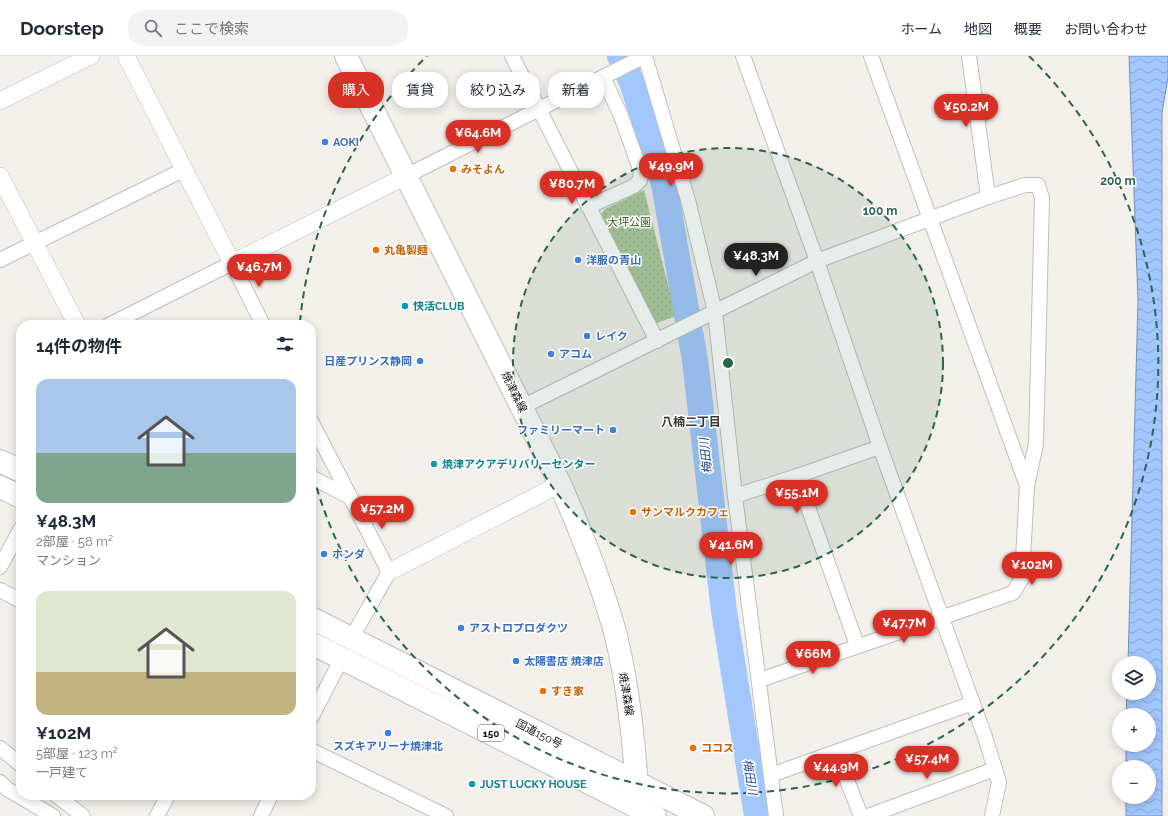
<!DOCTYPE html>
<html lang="ja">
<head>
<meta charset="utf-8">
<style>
	:root { --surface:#fff; --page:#f2f2f3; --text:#1f2937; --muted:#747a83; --line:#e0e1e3; --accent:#d93025 }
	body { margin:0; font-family:Raleway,"Noto Sans JP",sans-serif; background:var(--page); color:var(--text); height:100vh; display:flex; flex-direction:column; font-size:15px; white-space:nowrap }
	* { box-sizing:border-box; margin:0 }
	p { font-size:13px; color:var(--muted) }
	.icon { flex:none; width:22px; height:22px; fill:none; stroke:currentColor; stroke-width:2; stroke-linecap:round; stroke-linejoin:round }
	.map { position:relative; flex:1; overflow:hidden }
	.details { position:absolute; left:16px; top:264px; width:300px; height:480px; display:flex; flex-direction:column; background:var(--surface); border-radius:16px; box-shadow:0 2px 10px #0003 }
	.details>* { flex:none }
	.banner { position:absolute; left:328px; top:16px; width:380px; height:36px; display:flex; gap:8px }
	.controls { position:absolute; left:1112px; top:600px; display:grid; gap:8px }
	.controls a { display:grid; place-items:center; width:44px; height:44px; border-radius:50%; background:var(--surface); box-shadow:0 2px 10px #0003; font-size:20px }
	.price { position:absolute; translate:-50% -34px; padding:0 9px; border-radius:14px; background:var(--accent); color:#fff; font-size:13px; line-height:26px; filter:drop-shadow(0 1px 2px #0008) }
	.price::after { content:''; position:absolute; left:50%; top:24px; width:12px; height:9px; margin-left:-6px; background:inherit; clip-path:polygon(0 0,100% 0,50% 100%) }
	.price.selected { background:#222; color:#fff }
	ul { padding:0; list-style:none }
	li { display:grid; align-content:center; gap:8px; height:212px; padding:0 20px }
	li span { display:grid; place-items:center; height:124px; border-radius:12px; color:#555 }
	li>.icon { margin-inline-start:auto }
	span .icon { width:72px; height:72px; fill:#fffc; stroke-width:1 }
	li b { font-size:17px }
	h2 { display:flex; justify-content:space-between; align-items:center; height:48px; padding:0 20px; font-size:17px }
	.chip { padding:0 14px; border-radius:16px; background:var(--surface); box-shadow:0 2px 10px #0003; font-size:14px; line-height:36px }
	.chip.selected { background:var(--accent); color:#fff }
	header { display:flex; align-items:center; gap:24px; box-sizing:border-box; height:56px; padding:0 20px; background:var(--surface); border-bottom:1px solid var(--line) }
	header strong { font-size:19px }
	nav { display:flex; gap:22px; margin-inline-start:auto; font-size:14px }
	.search { width:280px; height:36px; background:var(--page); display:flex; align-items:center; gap:10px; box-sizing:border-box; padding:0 14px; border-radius:16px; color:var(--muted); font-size:15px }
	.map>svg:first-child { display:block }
	.park { fill:url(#park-dots) }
	.water { fill:url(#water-waves); stroke:#768eb5 }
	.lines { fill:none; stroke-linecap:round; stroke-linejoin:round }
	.river { stroke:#a2c6fe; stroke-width:26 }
	.minor-casing { stroke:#c1bfba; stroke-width:16 }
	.tertiary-casing { stroke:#c1bfba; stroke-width:18 }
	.primary-casing { stroke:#c1bfba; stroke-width:24 }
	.trunk-casing { stroke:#c1bfba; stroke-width:24 }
	.minor { stroke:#fff; stroke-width:14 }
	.tertiary { stroke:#fff; stroke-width:17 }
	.primary { stroke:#fff; stroke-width:22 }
	.trunk { stroke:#fff; stroke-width:22 }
	.ring { fill:none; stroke:#2a644d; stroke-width:2; stroke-dasharray:7 5 }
	.shop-dot { fill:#3f7fe0; stroke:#fff; stroke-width:1.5 }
	.food-dot { fill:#e8710a; stroke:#fff; stroke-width:1.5 }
	.culture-dot { fill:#0f9aa8; stroke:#fff; stroke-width:1.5 }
	.labels { text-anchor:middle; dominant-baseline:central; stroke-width:3; stroke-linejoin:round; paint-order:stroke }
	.shield { fill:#fff; stroke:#565655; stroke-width:1 }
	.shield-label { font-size:10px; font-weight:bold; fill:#0e0d0c }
	.shop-label { font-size:11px; font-weight:bold; fill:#366cbe; stroke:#fff; text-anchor:start }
	.food-label { font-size:11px; font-weight:bold; fill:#c56008; stroke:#fff; text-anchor:start }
	.park-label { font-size:11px; fill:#345f09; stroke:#fff }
	.culture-label { font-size:11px; font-weight:bold; fill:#0d838f; stroke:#fff; text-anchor:start }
	.street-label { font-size:11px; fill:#0e0d0c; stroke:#fff }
	.neighbourhood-label { font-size:12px; font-weight:bold; fill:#3a3834; stroke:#fff }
	.water-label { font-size:12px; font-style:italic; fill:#214b8d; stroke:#fff }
	.centre { fill:#2a644d; stroke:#fff; stroke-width:2 }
	.ring-label { font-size:12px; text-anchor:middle; font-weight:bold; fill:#2a644d; stroke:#fff; stroke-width:3; stroke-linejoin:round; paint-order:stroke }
</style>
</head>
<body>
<header>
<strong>Doorstep</strong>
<div class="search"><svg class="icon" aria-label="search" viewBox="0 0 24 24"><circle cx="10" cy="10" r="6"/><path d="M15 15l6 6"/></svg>ここで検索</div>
<nav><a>ホーム</a><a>地図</a><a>概要</a><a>お問い合わせ</a></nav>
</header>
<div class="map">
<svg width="1168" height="760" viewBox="0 0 1168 760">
	<defs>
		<pattern id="park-dots" width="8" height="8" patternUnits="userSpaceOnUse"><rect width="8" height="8" fill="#b0caa0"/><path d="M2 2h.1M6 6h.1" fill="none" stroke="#96ac89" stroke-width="1.8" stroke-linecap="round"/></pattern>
		<pattern id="water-waves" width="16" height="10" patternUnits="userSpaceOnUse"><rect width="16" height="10" fill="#a2c6fe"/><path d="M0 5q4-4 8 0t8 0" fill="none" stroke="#8aa9d8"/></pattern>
	</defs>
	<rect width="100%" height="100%" fill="#f3f0eb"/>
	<!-- park -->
	<path class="park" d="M 644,134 L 676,260 L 654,268 L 601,158 L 605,153 Z"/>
	<!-- water -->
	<path class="water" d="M 1129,0 L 1168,0 L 1168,21 L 1162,57 L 1162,760 L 1126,760 L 1126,741 L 1149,741 L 1149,711 L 1126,711 L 1126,689 L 1149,689 L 1149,659 L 1126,659 L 1127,637 L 1149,637 L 1149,607 L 1128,607 L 1138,245 Z"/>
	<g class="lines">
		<!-- river -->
		<path class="river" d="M 620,0 L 633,29 L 664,128 L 695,304 L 724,555 L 757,760"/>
		<!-- minor casing -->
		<g class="minor-casing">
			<g id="minor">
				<path d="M 512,0 L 657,285"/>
				<path d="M 645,0 L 688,144 L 715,256 L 735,440 L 776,760"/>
				<path d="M 743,0 L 817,205 L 880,391 L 985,681 L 999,726 L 992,760"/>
				<path d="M 871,0 L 1027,430"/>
				<path d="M 969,0 L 988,141"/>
				<path d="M 406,120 L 645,0"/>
				<path d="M 588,151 L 634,130 L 640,124 L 641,116 L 621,60 L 603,21"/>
				<path d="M 0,204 L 183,114"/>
				<path d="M 109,269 L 232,207 L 263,269"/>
				<path d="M 522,351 L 817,205 L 988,141 L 1025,129 L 1038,129 L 1042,142 L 1036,388 L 1027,430 L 1022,522 L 1013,537 L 760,624"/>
				<path d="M 311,365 L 389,516 L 351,583"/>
				<path d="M 311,421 L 348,440"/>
				<path d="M 735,440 L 797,420"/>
				<path d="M 0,511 L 21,472"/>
				<path d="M 0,534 L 21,545"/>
				<path d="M 857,589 L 797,420 L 880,391"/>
				<path d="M 311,662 L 342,602"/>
				<path d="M 0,692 L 21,709"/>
				<path d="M 311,694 L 446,760"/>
				<path d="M 836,696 L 861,760"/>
				<path d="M 771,719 L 973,647"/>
				<path d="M 0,726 L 7,733 L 53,760"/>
				<path d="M 56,739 L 83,760"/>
				<path d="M 157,760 L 168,739"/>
				<path d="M 261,760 L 271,739"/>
				<path d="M 868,760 L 995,713"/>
			</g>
		</g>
		<!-- tertiary casing -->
		<g class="tertiary-casing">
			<g id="tertiary">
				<path d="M 126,0 L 232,207 L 406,120"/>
				<path d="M 0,45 L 91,0"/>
				<path d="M 0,120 L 77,269"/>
				<path d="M 389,516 L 560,428"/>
			</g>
		</g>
		<!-- primary casing -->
		<g class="primary-casing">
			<path id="primary" d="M 346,0 L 560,428 C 582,478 602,527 616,580 C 629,633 634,689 638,743"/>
		</g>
		<!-- trunk casing -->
		<g class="trunk-casing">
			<g id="trunk">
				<path d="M 0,405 L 21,415"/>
				<path d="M 0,431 L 21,441"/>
				<path d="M 311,562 L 703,760"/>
				<path d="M 311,587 L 655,760"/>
			</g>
		</g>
		<!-- minor -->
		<use href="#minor" class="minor"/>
		<!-- tertiary -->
		<use href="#tertiary" class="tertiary"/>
		<!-- primary -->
		<use href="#primary" class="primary"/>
		<!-- trunk -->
		<use href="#trunk" class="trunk"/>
	</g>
	<!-- distance rings -->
	<circle cx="728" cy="307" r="215" fill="#2a644d" fill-opacity=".12"/>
	<g class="ring">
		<circle cx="728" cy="307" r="215"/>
		<path d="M300 266A430 430 0 0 1 427 0M1029 0A430 430 0 1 1 312 415"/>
	</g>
	<!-- markers -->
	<g class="shop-dot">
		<circle cx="325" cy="86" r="4"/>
		<circle cx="578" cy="204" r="4"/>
		<circle cx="587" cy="280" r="4"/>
		<circle cx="551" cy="298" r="4"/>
		<circle cx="420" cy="305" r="4"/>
		<circle cx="613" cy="374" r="4"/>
		<circle cx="324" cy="498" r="4"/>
		<circle cx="461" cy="572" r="4"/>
		<circle cx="516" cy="605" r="4"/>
		<circle cx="388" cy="677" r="4"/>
	</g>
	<g class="food-dot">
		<circle cx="453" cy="113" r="4"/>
		<circle cx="376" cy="194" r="4"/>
		<circle cx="633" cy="456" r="4"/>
		<circle cx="543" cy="635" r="4"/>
		<circle cx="693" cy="692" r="4"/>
	</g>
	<g class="culture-dot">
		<circle cx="405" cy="250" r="4"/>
		<circle cx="434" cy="408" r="4"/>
		<circle cx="472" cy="728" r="4"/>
	</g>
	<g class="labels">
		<!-- shield labels -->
		<rect class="shield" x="478" y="669" width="26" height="16" rx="3"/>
		<g class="shield-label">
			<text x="491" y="677">150</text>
		</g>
		<!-- shop labels -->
		<g class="shop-label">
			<text x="333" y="86">AOKI</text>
			<text x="586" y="204">洋服の青山</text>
			<text x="595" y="280">レイク</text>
			<text x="559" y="298">アコム</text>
			<text x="412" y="305" text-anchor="end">日産プリンス静岡</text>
			<text x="605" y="374" text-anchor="end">ファミリーマート</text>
			<text x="332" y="498">ホンダ</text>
			<text x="469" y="572">アストロプロダクツ</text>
			<text x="524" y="605">太陽書店 焼津店</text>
			<text x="388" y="690" text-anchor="middle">スズキアリーナ焼津北</text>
		</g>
		<!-- food labels -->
		<g class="food-label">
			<text x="461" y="113">みそよん</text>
			<text x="384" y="194">丸亀製麺</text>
			<text x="641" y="456">サンマルクカフェ</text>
			<text x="551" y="635">すき家</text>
			<text x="701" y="692">ココス</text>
		</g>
		<!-- park labels -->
		<g class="park-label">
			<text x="629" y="166">大坪公園</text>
		</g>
		<!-- culture labels -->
		<g class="culture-label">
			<text x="413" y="250">快活CLUB</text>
			<text x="442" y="408">焼津アクアデリバリーセンター</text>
			<text x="480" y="728">JUST LUCKY HOUSE</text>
		</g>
		<!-- street labels -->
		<g class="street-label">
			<text transform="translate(514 336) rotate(64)">焼津森線</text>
			<text transform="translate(626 638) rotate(81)">焼津森線</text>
			<text transform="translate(539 678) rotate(27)">国道150号</text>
		</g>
		<!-- neighbourhood labels -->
		<g class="neighbourhood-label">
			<text x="691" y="366">八楠二丁目</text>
		</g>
		<!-- water labels -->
		<g class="water-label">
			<text transform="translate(706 400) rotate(-96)">梅田川</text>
			<text transform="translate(750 721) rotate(81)">梅田川</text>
		</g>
	</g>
	<circle cx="728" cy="307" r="6" class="centre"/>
	<g class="ring-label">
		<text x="1118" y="129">200 m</text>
		<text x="880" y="159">100 m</text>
	</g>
</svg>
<div class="controls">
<a><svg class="icon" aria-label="layers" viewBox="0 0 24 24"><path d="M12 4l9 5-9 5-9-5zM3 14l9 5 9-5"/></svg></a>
<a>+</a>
<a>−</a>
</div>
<b class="price" style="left:966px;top:72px">¥50.2M</b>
<b class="price" style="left:478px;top:98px">¥64.6M</b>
<b class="price" style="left:671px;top:131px">¥49.9M</b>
<b class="price" style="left:572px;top:149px">¥80.7M</b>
<b class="price selected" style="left:756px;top:221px">¥48.3M</b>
<b class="price" style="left:259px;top:232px">¥46.7M</b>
<b class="price" style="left:797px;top:458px">¥55.1M</b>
<b class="price" style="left:382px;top:474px">¥57.2M</b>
<b class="price" style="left:731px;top:510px">¥41.6M</b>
<b class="price" style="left:1032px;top:530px">¥102M</b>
<b class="price" style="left:904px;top:588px">¥47.7M</b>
<b class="price" style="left:813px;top:619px">¥66M</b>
<b class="price" style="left:927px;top:724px">¥57.4M</b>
<b class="price" style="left:836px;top:732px">¥44.9M</b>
<div class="banner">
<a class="chip selected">購入</a>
<a class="chip">賃貸</a>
<a class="chip">絞り込み</a>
<a class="chip">新着</a>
</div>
<section class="details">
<h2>14件の物件<svg class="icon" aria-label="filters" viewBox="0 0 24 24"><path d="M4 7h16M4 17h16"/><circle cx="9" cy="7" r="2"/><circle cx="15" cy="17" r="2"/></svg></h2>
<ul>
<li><span style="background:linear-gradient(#a9c7e8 60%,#7fa58c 0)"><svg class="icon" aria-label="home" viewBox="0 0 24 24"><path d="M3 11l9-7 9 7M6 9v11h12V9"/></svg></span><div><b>¥48.3M</b><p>2部屋 · 58 m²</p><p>マンション</p></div></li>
<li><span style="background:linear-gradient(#dfe7d0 65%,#c2b280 0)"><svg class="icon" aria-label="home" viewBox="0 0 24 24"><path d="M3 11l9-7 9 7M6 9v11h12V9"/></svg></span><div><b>¥102M</b><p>5部屋 · 123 m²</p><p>一戸建て</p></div></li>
</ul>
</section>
</div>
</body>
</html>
